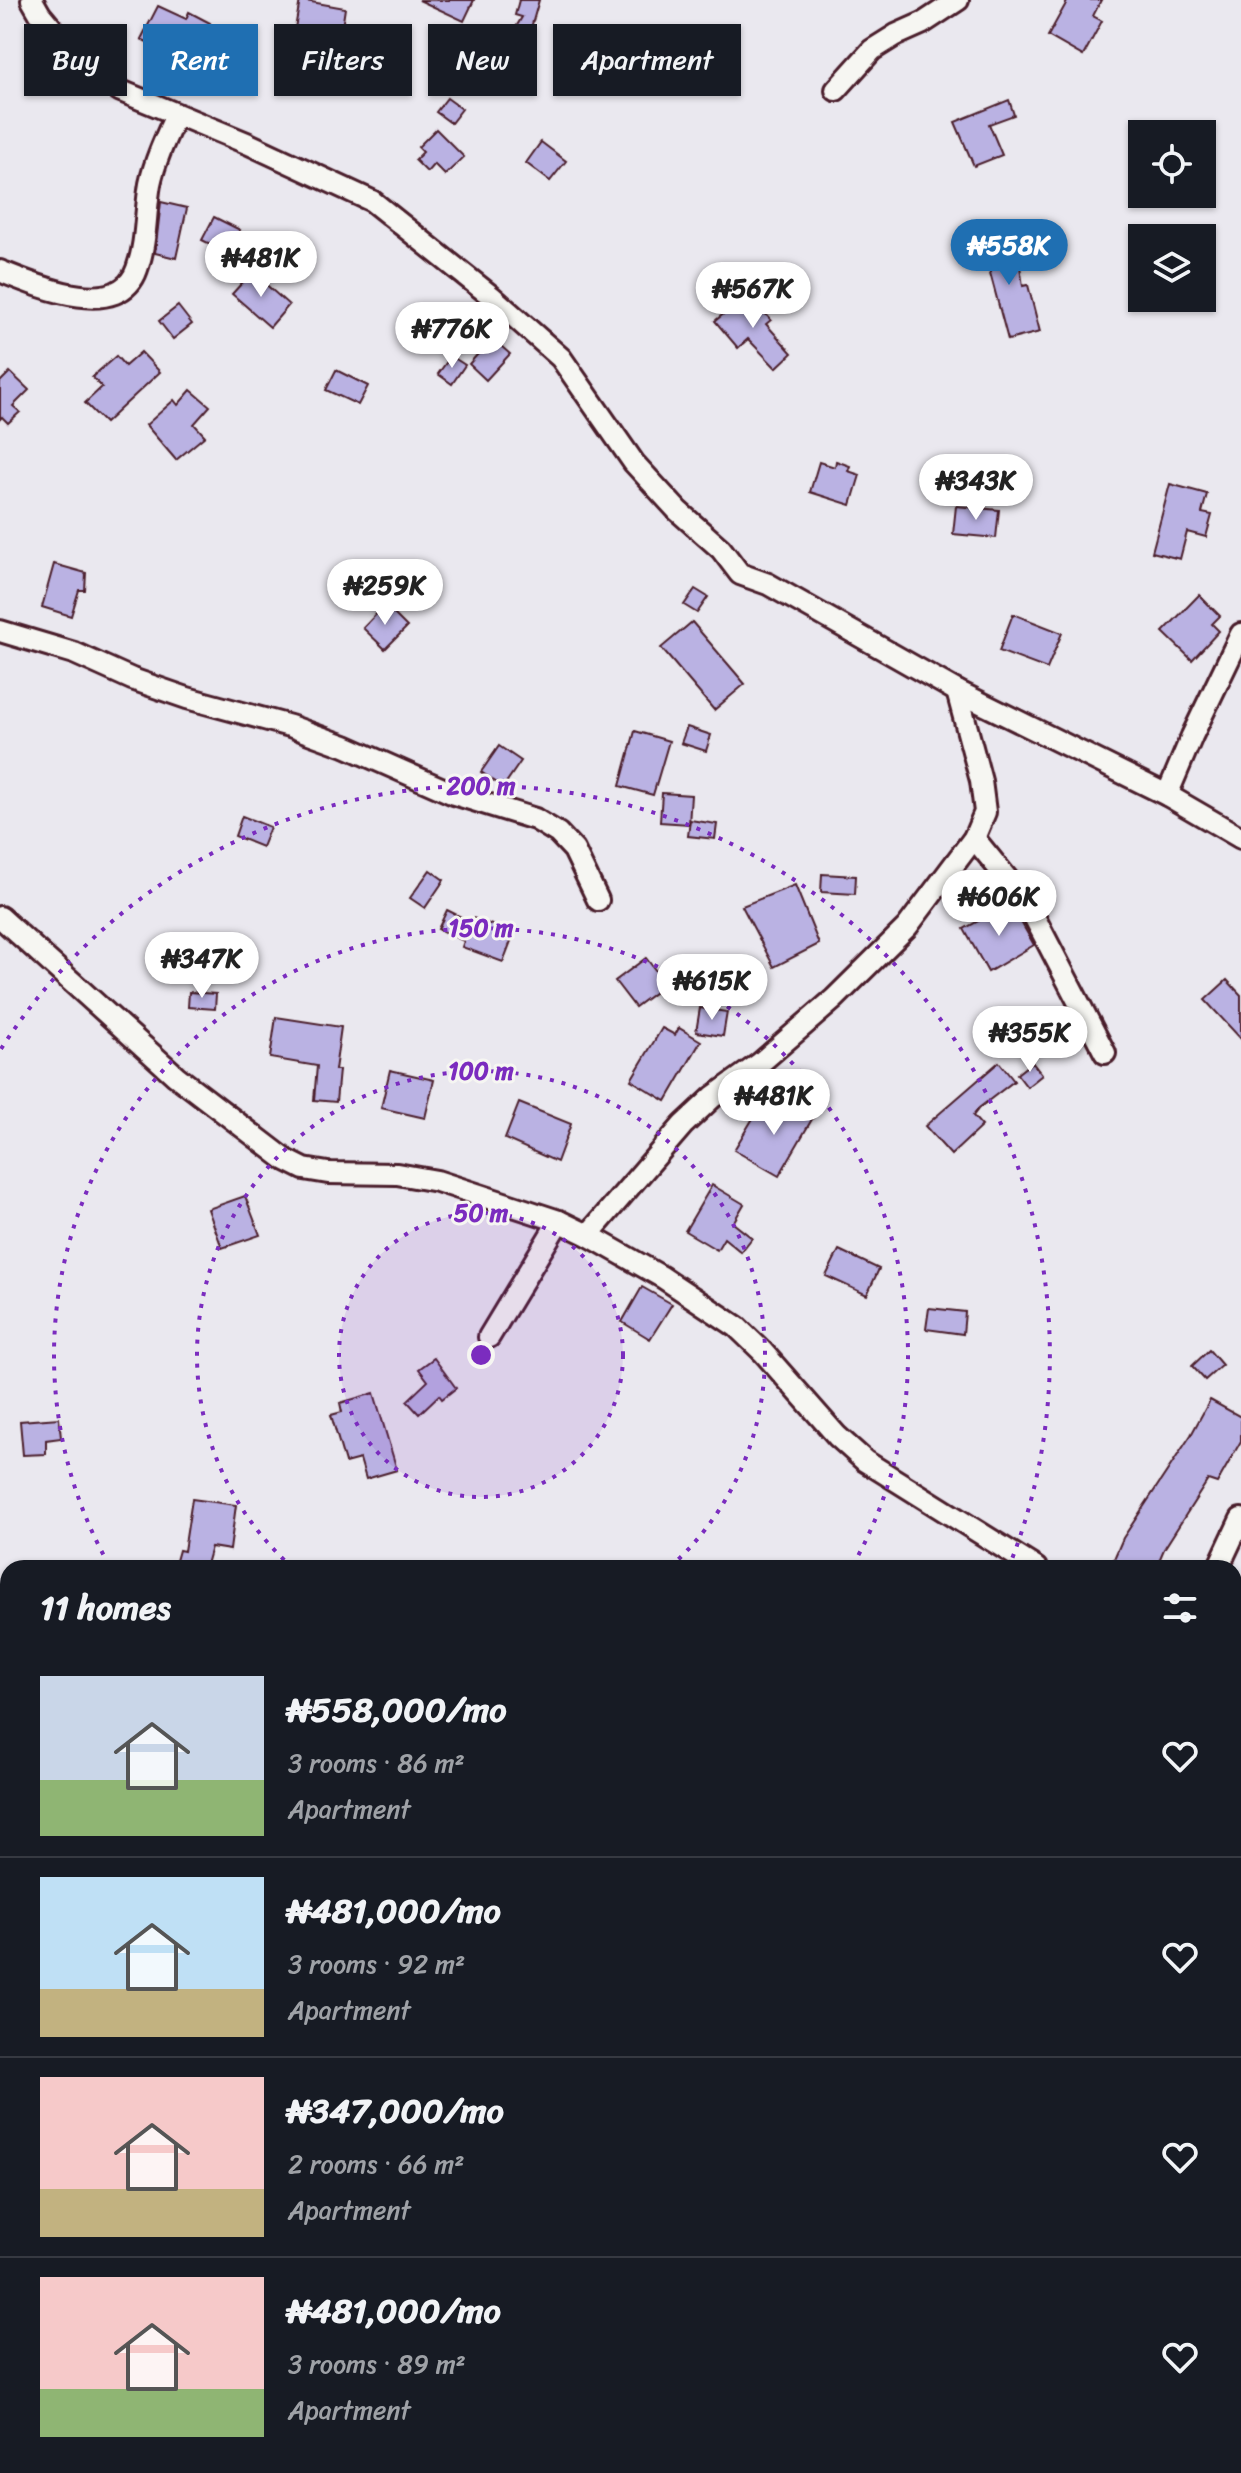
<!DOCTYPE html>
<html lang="en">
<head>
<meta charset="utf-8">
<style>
	:root { --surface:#171b24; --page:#20242c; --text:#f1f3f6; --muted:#9ea1a6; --line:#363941; --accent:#1f6fb2 }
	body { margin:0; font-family:Sriracha,sans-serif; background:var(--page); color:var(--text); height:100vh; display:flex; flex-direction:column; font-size:30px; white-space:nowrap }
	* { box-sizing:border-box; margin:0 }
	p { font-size:26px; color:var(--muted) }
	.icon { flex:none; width:44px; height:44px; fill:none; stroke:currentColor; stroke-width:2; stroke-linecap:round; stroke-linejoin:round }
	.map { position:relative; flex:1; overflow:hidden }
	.drawer { position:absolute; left:0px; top:1560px; width:1242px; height:914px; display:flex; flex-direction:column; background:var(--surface); border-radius:24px 24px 0 0; box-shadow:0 2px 6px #0004 }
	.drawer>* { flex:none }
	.banner { position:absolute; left:24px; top:24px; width:800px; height:72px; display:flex; gap:16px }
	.buttons { position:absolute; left:1128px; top:120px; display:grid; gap:16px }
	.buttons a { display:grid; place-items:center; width:88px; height:88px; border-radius:0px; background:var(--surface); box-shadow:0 2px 6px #0004; font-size:40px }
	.price { position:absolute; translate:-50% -68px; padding:0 18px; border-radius:28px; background:#fff; color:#222; font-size:26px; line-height:52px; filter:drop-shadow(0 2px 4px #0008) }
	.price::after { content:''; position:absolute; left:50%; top:48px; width:24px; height:18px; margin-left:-12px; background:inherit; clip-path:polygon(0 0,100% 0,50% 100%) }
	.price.on { background:var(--accent); color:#fff }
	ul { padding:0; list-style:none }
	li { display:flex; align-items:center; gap:24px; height:200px; padding:0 40px }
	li+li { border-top:2px solid var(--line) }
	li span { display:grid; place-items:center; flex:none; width:224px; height:160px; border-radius:0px; color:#555 }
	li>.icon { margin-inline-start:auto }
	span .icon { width:96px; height:96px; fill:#fffc; stroke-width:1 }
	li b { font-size:34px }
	h2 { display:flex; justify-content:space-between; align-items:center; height:96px; padding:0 40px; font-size:34px }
	.pill { padding:0 28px; border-radius:0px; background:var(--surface); box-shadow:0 2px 6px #0004; font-size:28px; line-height:72px }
	.pill.on { background:var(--accent); color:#fff }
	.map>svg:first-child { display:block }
	.building { fill:#bab2e3; stroke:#4a1f2b; stroke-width:2 }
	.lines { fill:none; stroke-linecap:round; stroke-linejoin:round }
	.minor-casing { stroke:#4a1f2b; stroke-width:26 }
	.minor { stroke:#f6f6f2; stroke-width:20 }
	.ring { fill:none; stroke:#7b2cbf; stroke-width:4; stroke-dasharray:4 8 }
	.centre { fill:#7b2cbf; stroke:#f6f6f2; stroke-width:4 }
	.ring-label { font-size:24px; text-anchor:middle; font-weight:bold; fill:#7b2cbf; stroke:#f6f6f2; stroke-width:6; stroke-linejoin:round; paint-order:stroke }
</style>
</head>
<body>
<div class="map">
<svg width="1241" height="2473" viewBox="0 0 1241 2473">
	<rect width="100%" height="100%" fill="#eae8ef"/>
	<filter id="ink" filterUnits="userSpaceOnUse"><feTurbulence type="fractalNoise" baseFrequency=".0125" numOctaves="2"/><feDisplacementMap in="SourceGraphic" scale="16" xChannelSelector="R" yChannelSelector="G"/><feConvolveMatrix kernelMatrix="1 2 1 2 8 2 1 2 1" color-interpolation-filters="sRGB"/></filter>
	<g filter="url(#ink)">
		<!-- building -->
		<g class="building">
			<path d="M 300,0 L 345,8 L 340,41 L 294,34 Z"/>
			<path d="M 419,0 L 474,0 L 464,21 Z"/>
			<path d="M 519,0 L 539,0 L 527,42 L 510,73 L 494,64 L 522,17 L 515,15 Z"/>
			<path d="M 1068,0 L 1101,0 L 1093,16 L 1102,21 L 1083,56 L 1048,36 Z"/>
			<path d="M 158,6 L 186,19 L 189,12 L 210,23 L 204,34 L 229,47 L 215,76 L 141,39 Z"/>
			<path d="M 447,98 L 462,109 L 451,123 L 436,112 Z"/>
			<path d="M 1009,100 L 1014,115 L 989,124 L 1002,155 L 974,166 L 955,122 Z"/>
			<path d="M 436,129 L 464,157 L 445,175 L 434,164 L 427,172 L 415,160 L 423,152 L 418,147 Z"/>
			<path d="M 541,142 L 566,161 L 550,181 L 526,163 Z"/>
			<path d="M 161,202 L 187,208 L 176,258 L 155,253 Z"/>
			<path d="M 214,217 L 240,230 L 228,253 L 202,240 Z"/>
			<path d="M 1016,240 L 1023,286 L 1028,285 L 1040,332 L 1008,340 L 989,269 L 977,271 L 974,246 Z"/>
			<path d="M 252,272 L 289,305 L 270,327 L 232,294 Z"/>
			<path d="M 748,294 L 771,320 L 766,324 L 792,353 L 776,368 L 748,339 L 738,348 L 715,321 Z"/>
			<path d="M 178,306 L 192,324 L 173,339 L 159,321 Z"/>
			<path d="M 492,338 L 510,354 L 486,380 L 469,364 Z"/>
			<path d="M 141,352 L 160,372 L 105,423 L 85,403 L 102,387 L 92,377 L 116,356 L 125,366 Z"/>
			<path d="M 451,356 L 465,365 L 452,384 L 438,374 Z"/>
			<path d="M 336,370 L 368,386 L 358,405 L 326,390 Z"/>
			<path d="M 10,372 L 29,390 L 13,406 L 20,412 L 8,423 L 2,417 L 0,419 L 0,382 Z"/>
			<path d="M 191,390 L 210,406 L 194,424 L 205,436 L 176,460 L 146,425 L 174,400 L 178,405 Z"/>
			<path d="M 836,461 L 850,466 L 848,471 L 860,475 L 851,505 L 810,492 L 819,462 L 835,467 Z"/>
			<path d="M 1170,484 L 1207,494 L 1202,513 L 1212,515 L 1206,537 L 1187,532 L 1180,559 L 1152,552 Z"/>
			<path d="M 956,506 L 999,510 L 996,538 L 953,534 Z"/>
			<path d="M 54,564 L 86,573 L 85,590 L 79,590 L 71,616 L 42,607 Z"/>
			<path d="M 695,589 L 708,597 L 697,613 L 684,605 Z"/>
			<path d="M 1199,595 L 1220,616 L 1212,624 L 1219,631 L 1192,660 L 1163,632 Z"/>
			<path d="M 385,605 L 407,627 L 385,649 L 363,628 Z"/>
			<path d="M 1013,614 L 1062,633 L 1047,669 L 999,651 Z"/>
			<path d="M 692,622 L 745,684 L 714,710 L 661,648 Z"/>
			<path d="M 687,727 L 711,735 L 706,751 L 681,743 Z"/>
			<path d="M 635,731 L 669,741 L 653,795 L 620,786 Z"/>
			<path d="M 499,746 L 521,761 L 503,787 L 481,772 Z"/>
			<path d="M 662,793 L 691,795 L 689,824 L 660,822 Z"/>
			<path d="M 242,816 L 270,827 L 262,847 L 235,836 Z"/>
			<path d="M 690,820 L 717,824 L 715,839 L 688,836 Z"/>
			<path d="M 430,870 L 444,880 L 425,908 L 410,898 Z"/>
			<path d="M 822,874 L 856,876 L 855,894 L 821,892 Z"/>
			<path d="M 795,885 L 819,944 L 774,967 L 742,906 Z"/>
			<path d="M 1012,906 L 1034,945 L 988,972 L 964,929 L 1000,909 L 1002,912 Z"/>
			<path d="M 447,910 L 471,922 L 473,918 L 514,933 L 503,962 L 462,947 L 464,941 L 438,929 Z"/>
			<path d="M 646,958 L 666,984 L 635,1007 L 615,981 Z"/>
			<path d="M 1227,980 L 1241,995 L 1241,1039 L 1205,1000 Z"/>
			<path d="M 189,992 L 216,994 L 215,1009 L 188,1007 Z"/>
			<path d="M 700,1008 L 727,1012 L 723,1036 L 696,1032 Z"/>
			<path d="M 276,1017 L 341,1027 L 335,1070 L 339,1070 L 336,1102 L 314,1100 L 317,1066 L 270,1058 Z"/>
			<path d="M 662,1028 L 675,1035 L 679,1028 L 701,1041 L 666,1101 L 631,1080 Z"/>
			<path d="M 999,1062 L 1014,1081 L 979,1108 L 973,1116 L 982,1126 L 951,1155 L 925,1126 Z"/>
			<path d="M 1032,1062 L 1042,1075 L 1027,1087 L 1017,1074 Z"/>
			<path d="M 390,1070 L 434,1080 L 425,1118 L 381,1108 Z"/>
			<path d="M 793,1101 L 815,1114 L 779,1176 L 734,1150 L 761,1105 L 783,1118 Z"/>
			<path d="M 519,1103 L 571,1124 L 557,1162 L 505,1139 Z"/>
			<path d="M 712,1185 L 744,1204 L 733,1223 L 752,1238 L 741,1252 L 724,1238 L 717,1250 L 685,1231 Z"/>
			<path d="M 245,1196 L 260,1235 L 222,1248 L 208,1209 Z"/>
			<path d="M 839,1250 L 879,1269 L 867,1295 L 826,1276 Z"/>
			<path d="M 642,1287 L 672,1304 L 650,1339 L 622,1322 Z"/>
			<path d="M 929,1308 L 965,1312 L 963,1334 L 926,1329 Z"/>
			<path d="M 1209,1350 L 1222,1365 L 1205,1380 L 1192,1366 Z"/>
			<path d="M 434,1358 L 456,1388 L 442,1399 L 439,1395 L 419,1414 L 407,1401 L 428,1381 L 419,1369 Z"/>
			<path d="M 374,1393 L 397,1470 L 366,1479 L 360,1459 L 345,1463 L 331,1415 L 342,1412 L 340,1403 Z"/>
			<path d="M 1210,1400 L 1241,1417 L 1241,1441 L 1217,1483 L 1208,1480 L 1164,1549 L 1156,1568 L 1110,1568 L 1123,1538 L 1191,1435 Z"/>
			<path d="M 59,1418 L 61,1438 L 46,1440 L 46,1454 L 23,1455 L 20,1421 Z"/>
			<path d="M 192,1499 L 236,1505 L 230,1550 L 211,1547 L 205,1568 L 174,1568 L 179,1550 L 184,1551 Z"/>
		</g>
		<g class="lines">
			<!-- minor casing -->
			<g class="minor-casing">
				<g id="minor">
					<path d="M 32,0 L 40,14 L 84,67 L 121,91 L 249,144 L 372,201 L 491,296 L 561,358 L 634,463 L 678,511 L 721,549 L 740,574 L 768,584 L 957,691 L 1167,795 L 1241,838"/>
					<path d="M 836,90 L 872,50 L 896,35 L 923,23 L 958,0"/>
					<path d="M 0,271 C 35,285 119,322 137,269 C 147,242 145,212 150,184 C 155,160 166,137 176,115"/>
					<path d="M 0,631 L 74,653 L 132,679 L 187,698 L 290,726 L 345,746 L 454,794 L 535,819 L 558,833 L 574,850 L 598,900"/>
					<path d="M 1167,795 L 1192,736 L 1241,634"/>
					<path d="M 974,838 L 1027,903 L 1105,1053"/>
					<path d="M 0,917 L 176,1076 L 286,1160 L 304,1169 L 328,1173 L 397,1174 L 437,1181 L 559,1221 L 588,1235 L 662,1277 L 737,1327 L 763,1352 L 837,1436 L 865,1461 L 1036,1568"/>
					<path d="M 588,1235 L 683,1125 L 713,1097 L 759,1064 L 834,999 L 907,927 L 974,838 L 985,812 L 981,781 L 957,691"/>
					<path d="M 489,1337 L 559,1221"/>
					<path d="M 1218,1568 L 1241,1519"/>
					<path d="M 0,1709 L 8,1711"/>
					<path d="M 0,2186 L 8,2185"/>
					<path d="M 529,2466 L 540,2473"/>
					<path d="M 789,2473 L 792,2466"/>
				</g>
			</g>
			<!-- minor -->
			<use href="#minor" class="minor"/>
		</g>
	</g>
	<!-- distance rings -->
	<circle cx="481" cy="1355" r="142" fill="#7b2cbf" fill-opacity=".12"/>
	<g class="ring">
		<circle cx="481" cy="1355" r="142"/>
		<path d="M293 1568A284 284 0 1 1 669 1568"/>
		<path d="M109 1565A427 427 0 1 1 853 1565"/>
		<path d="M1 1049A569 569 0 0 1 1010 1564"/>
	</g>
	<circle cx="481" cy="1355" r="12" class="centre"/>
	<g class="ring-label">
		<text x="481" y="794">200 m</text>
		<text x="481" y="936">150 m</text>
		<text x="481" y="1079">100 m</text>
		<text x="481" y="1221">50 m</text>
	</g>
</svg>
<div class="buttons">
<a><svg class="icon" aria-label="locate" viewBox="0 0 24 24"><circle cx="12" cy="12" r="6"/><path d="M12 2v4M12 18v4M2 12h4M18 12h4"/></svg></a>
<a><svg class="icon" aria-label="layers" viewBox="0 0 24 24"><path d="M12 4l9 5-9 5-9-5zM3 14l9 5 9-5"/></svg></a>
</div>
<b class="price on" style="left:1009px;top:287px">₦558K</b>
<b class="price" style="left:261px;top:299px">₦481K</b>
<b class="price" style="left:753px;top:330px">₦567K</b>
<b class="price" style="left:452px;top:370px">₦776K</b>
<b class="price" style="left:976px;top:522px">₦343K</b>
<b class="price" style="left:385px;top:627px">₦259K</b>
<b class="price" style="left:999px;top:938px">₦606K</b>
<b class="price" style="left:202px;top:1000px">₦347K</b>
<b class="price" style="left:712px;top:1022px">₦615K</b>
<b class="price" style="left:1030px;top:1074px">₦355K</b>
<b class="price" style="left:774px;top:1137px">₦481K</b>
<div class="banner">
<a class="pill">Buy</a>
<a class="pill on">Rent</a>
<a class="pill">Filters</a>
<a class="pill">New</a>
<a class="pill">Apartment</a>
</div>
<section class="drawer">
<h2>11 homes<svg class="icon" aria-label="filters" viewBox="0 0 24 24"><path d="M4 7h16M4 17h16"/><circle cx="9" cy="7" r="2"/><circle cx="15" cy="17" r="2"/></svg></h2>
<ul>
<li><span style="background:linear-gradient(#c9d6e8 65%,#8fb573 0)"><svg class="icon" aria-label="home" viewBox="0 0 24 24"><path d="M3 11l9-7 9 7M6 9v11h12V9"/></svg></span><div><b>₦558,000/mo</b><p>3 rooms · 86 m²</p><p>Apartment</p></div><svg class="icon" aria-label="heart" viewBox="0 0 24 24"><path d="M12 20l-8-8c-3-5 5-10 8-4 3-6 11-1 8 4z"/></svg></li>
<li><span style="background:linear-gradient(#bfe0f5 70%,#c2b280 0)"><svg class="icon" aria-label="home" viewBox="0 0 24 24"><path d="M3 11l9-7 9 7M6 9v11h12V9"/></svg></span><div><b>₦481,000/mo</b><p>3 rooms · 92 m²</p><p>Apartment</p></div><svg class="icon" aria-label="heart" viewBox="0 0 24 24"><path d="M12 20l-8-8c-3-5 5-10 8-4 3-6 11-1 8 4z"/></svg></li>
<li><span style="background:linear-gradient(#f6c9c9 70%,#c2b280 0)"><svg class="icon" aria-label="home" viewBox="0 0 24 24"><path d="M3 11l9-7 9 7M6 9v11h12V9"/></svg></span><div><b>₦347,000/mo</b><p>2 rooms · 66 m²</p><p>Apartment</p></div><svg class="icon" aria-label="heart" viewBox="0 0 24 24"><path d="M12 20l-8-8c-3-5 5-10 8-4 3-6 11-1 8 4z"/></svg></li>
<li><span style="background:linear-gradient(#f6c9c9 70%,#8fb573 0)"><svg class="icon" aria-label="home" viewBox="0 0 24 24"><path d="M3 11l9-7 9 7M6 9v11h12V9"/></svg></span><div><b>₦481,000/mo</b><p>3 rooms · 89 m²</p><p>Apartment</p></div><svg class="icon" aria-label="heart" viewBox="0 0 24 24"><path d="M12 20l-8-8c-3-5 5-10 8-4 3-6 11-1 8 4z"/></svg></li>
</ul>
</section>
</div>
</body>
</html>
